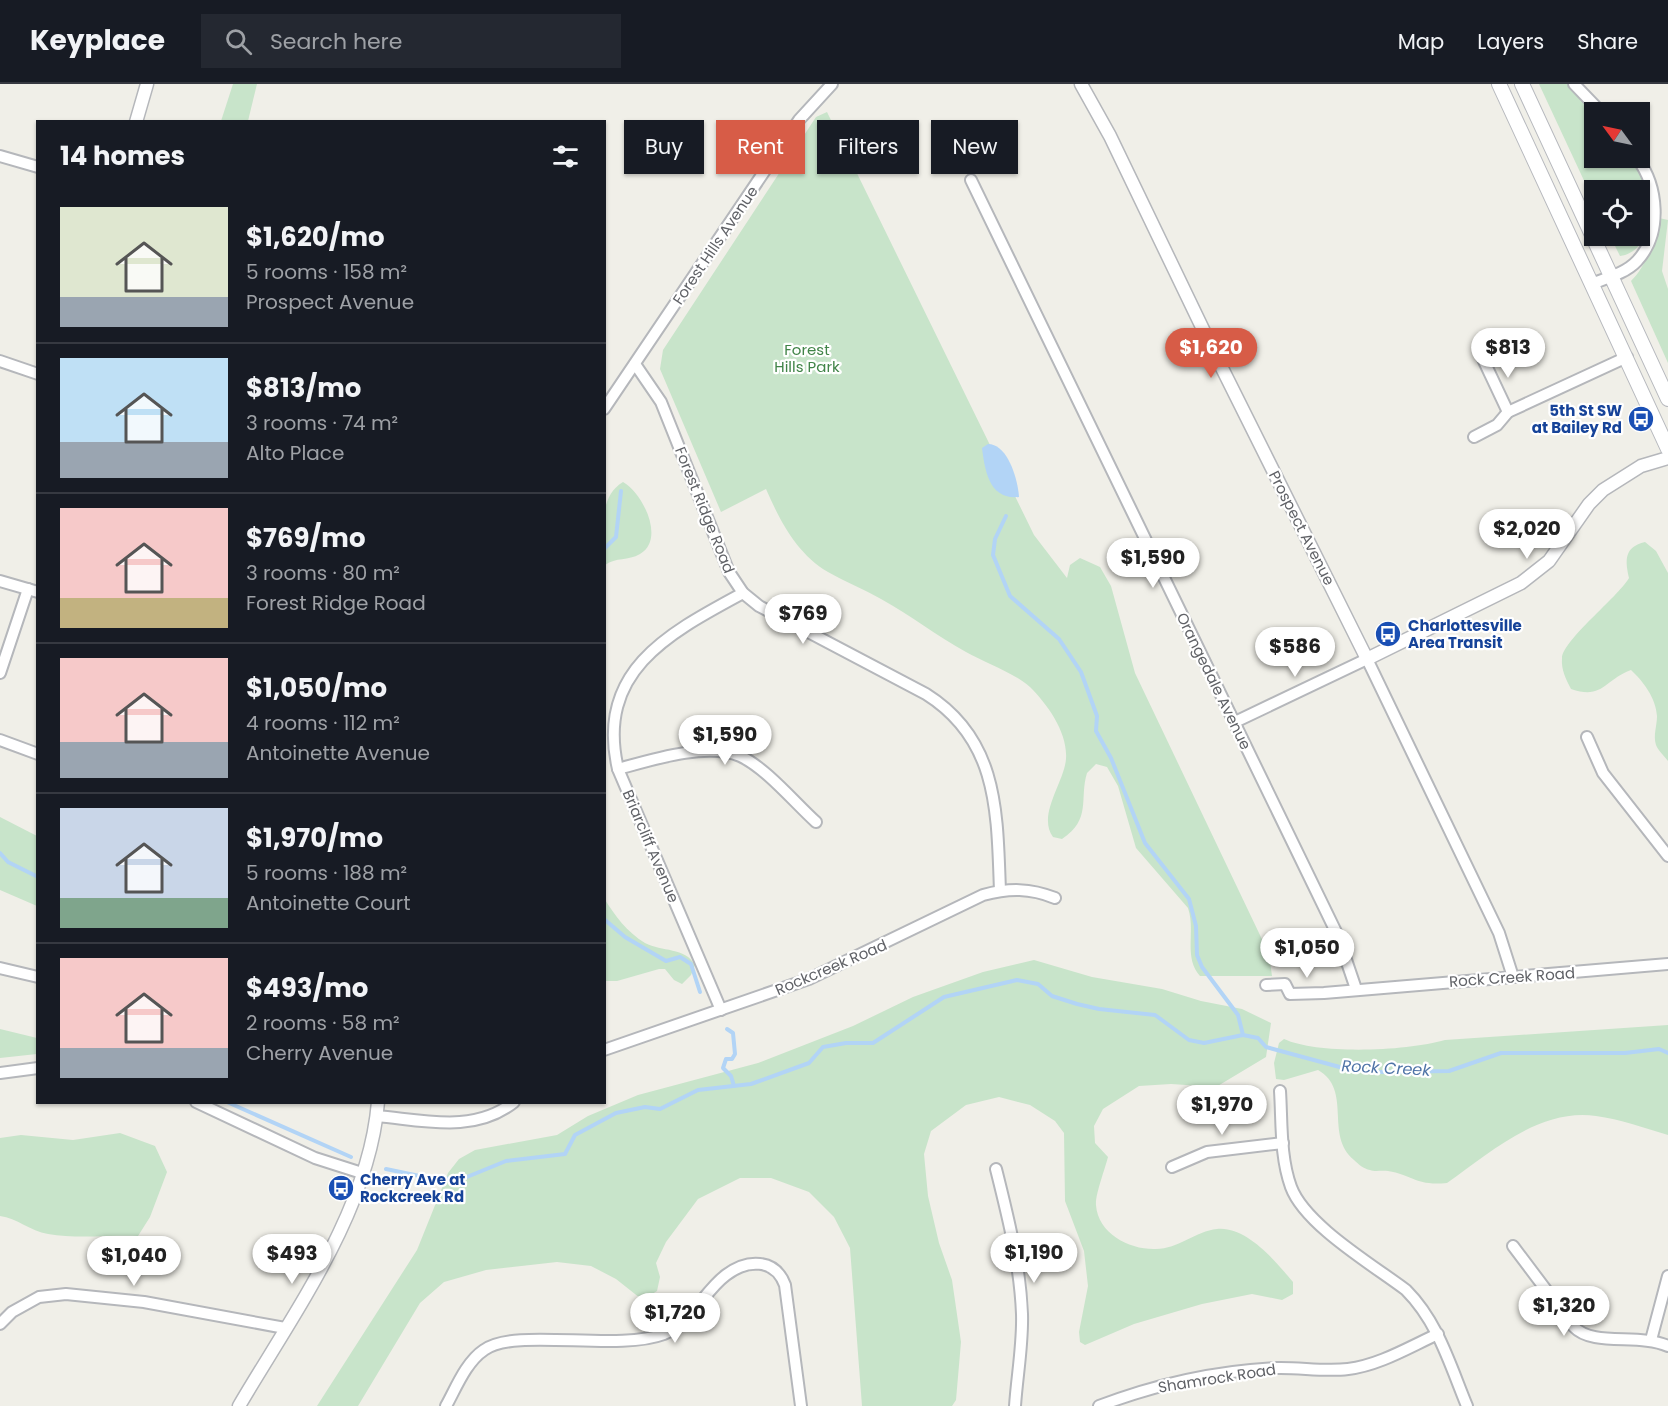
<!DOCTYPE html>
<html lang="en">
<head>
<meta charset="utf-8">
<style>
	:root { --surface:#171b24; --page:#242831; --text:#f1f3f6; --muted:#9ea1a6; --line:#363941; --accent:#d75c47 }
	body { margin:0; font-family:Poppins,sans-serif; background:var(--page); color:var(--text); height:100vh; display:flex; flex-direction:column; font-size:22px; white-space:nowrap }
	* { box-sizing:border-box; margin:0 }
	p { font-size:20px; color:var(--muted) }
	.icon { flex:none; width:33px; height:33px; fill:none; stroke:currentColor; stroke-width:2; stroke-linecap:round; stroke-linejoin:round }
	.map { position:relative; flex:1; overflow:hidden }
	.details { position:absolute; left:36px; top:36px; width:570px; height:984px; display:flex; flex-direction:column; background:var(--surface); border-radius:0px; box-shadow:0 2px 4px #0004 }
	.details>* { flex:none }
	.hud { position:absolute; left:624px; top:36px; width:570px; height:54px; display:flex; gap:12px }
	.needle { width:39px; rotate:303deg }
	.fabs { position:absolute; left:1584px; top:18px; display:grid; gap:12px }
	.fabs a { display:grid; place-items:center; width:66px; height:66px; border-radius:0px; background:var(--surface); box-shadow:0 2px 4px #0004; font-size:30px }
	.price { position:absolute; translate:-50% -51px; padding:0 14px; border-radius:21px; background:#fff; color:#222; font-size:20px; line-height:39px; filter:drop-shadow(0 2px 3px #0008) }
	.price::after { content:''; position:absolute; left:50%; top:36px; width:18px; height:14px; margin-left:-9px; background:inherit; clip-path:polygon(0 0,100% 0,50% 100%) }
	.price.on { background:var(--accent); color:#fff }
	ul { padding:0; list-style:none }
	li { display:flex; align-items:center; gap:18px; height:150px; padding:0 24px }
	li+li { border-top:2px solid var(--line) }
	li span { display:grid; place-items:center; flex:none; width:168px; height:120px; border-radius:0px; color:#555 }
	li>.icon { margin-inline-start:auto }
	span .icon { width:72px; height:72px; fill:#fffc; stroke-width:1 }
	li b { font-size:26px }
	h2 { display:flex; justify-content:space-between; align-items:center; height:72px; padding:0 24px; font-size:26px }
	.chip { padding:0 21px; border-radius:0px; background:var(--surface); box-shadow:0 2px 4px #0004; font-size:21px; line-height:54px }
	.chip.on { background:var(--accent); color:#fff }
	header { display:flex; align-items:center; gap:36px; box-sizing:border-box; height:84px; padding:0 30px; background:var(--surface); border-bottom:2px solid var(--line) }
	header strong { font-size:28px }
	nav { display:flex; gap:33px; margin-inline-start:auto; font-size:21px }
	.search { width:420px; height:54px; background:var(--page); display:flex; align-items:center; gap:15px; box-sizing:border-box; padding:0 21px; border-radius:0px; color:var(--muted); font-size:22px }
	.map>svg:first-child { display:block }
	.green { fill:#c8e4ca }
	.water { fill:#b2d4f6 }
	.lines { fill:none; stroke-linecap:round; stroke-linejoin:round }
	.stream { stroke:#b2d4f6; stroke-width:4 }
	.minor-casing { stroke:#b5b7bb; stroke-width:14 }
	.tertiary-casing { stroke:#b5b7bb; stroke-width:15 }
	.secondary-casing { stroke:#b7b9be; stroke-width:16 }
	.minor { stroke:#fff; stroke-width:10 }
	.tertiary { stroke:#fff; stroke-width:12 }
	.secondary { stroke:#fff; stroke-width:14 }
	.labels { text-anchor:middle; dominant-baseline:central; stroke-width:4.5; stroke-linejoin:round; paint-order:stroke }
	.street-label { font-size:15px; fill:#606267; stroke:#fff }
	.park-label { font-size:15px; fill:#418448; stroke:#fff }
	.transit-label { font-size:15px; font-weight:bold; fill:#164399; stroke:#fff; text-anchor:start }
	.water-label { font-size:16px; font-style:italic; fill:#4f74a7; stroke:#fff }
</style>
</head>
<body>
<header>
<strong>Keyplace</strong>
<div class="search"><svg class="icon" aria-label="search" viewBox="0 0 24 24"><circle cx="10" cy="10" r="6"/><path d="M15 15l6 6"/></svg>Search here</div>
<nav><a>Map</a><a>Layers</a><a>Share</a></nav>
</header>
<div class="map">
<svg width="1668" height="1322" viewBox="0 0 1668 1322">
	<rect width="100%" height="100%" fill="#f0efe8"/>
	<!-- green -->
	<g class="green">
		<path d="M 233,0 L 257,0 L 248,37 L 221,37 Z"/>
		<path d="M 1539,0 L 1567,0 L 1594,28 L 1594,74 L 1632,74 C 1637,81 1644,89 1648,98 C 1658,120 1650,169 1620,172 L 1610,152 L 1640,152 L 1640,106 L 1594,106 L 1594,118 Z"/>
		<path d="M 827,28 L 1034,451 L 1067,494 L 1070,481 L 1080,474 L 1100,483 L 1111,502 L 1135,589 L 1269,870 L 1272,892 L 1200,892 C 1183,873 1196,847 1188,824 L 1136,764 L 1118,702 L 1107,683 L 1096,680 L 1087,689 C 1079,715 1092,735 1062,755 L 1053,753 C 1037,731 1064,699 1066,675 C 1068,649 1048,621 1030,603 C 1016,590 984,578 966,568 C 937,552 910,531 881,515 C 864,505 845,498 828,488 C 797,470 780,437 766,405 L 721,428 L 660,285 L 663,266 L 816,33 Z"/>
		<path d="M 1659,134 L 1668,136 L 1662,187 L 1668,205 L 1668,279 L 1631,197 C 1648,180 1654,156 1659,134 Z"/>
		<path d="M 623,398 C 642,408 666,455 640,470 C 628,477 616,473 605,481 C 604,454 596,414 623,398 Z"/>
		<path d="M 1645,458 L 1656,467 L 1668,489 L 1668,677 C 1664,672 1658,666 1656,661 C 1653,651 1657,642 1657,632 C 1656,614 1643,597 1631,586 C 1604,596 1603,616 1571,605 C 1566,595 1561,586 1562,574 C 1563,556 1617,514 1629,494 C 1625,476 1624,463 1645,458 Z"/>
		<path d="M 0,733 L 37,752 L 37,822 L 0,806 Z"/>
		<path d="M 604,814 C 615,832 627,848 645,859 C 662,868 685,863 695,881 L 691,891 L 682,900 L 674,896 L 665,885 L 659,885 L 617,897 L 605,897 Z"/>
		<path d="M 1034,876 L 1092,893 L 1162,905 L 1201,917 L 1242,925 L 1271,939 L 1266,973 L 1216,1003 L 1171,1000 L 1139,1002 L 1103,1025 L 1094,1042 L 1095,1059 L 1108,1073 C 1105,1085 1095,1111 1096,1121 C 1098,1150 1130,1166 1156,1165 C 1178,1165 1196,1147 1217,1145 C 1247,1142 1276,1178 1293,1198 L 1293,1210 L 1282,1216 L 1252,1210 L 1202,1220 L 1134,1240 L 1085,1261 L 1080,1258 L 1079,1248 L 1088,1202 L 1084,1167 L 1065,1117 L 1064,1049 L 1055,1037 L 1030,1021 L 999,1013 L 966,1021 L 931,1047 L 924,1070 L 928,1112 L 939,1159 L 952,1196 L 961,1258 L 956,1316 L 952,1322 L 862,1322 L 850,1164 L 834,1133 L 809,1108 L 771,1094 L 740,1094 L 698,1115 L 666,1158 L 656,1179 L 660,1193 L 657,1207 L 649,1212 L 640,1214 L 616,1195 L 591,1182 L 557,1178 L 486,1186 L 444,1198 L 420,1219 L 358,1322 L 317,1322 L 417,1166 L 448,1089 L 459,1075 L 475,1066 L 557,1051 L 588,1032 L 638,1011 L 758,979 L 853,942 L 913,913 L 983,888 Z"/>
		<path d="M 1668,941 L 1668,1051 C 1644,1044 1620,1035 1596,1032 C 1539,1024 1490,1069 1447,1099 C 1415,1102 1413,1091 1388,1087 C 1382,1086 1375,1088 1370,1086 C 1364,1085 1358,1080 1354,1076 C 1324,1051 1353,1006 1318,986 L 1284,996 L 1276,995 L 1274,979 L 1279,959 L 1284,955 C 1319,971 1407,967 1445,956 Z"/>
		<path d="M 0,945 L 37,954 L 37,970 L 0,974 Z"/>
		<path d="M 120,1049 L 155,1062 L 167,1088 L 150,1133 L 138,1152 C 109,1151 76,1155 48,1150 C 30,1147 17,1134 0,1132 L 0,1054 L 21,1051 L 73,1056 Z"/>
	</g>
	<!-- water -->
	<path class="water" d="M 988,360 C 1008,360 1018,396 1019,413 C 989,416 985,387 982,364 Z"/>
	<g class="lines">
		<!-- stream -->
		<g class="stream">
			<path d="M 1006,432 L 995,455 L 993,471 L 1010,512 L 1059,555 L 1081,588 L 1097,632 L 1096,647 L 1111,674 L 1145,759 L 1189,815 L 1196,842 L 1197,871 L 1202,883 L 1238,931 L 1243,951"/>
			<path d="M 604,465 L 616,453 L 621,407"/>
			<path d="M 0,769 L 8,778 L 38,793"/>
			<path d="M 604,835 L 625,853 L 666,877 L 680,873 L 691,880 L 700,908"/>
			<path d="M 727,945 L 733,949 L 735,970 L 732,975 L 726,975 L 723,984 L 731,992 L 734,1002"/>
			<path d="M 227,1018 L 351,1073"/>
			<path d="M 386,1085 L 429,1094 L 462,1095 L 506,1077 L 565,1070 L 575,1051 L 616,1029 L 645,1023 L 660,1025 L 698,1006 L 751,1000 L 809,979 L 823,963 L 846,959 L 873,959 L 944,913 L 1017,896 L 1038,900 L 1052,912 L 1077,920 L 1099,925 L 1155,931 L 1189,956 L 1204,959 L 1243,951 L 1258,954 L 1266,963 L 1347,985 L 1378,988 L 1449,987 L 1501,969 L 1625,969 L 1659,965 L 1668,969"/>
		</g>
		<!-- minor casing -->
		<g class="minor-casing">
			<g id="minor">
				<path d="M 1574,0 L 1601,28"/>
				<path d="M 0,72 L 38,83"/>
				<path d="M 971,96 L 1338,852 L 1356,905"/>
				<path d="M 1591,200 C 1607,194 1626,189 1637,177 C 1663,149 1658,102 1637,74"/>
				<path d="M 1483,275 L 1508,328"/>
				<path d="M 0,277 L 38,290"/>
				<path d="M 635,280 L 661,318 L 729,488 L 743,509 L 759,522 L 926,610 C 999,656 997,729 1000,807"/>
				<path d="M 604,325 L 799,36 L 832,0"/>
				<path d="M 1474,353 L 1497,341 L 1508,328 L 1627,273"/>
				<path d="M 0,497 L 38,508"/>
				<path d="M 0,589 L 28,505"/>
				<path d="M 1235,638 L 1367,575 L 1499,849 L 1513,893"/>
				<path d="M 1587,653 L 1603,689 L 1668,772"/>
				<path d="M 0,656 L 38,670"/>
				<path d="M 618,685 C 651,676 707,658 740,672 C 765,683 795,719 816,738"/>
				<path d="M 0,884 L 38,893"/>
				<path d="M 1266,901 L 1285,900 L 1290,910 L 1324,909 L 1668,880"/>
				<path d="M 721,926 L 618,685 C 595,587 669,549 743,509"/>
				<path d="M 604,966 L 809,895 L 983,811 C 1009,804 1030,804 1055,814"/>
				<path d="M 0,989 L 38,984"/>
				<path d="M 1280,1007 C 1282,1038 1280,1073 1291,1103 C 1305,1141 1373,1181 1406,1206 C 1438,1238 1450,1281 1467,1322"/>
				<path d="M 196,1018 L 315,1074 L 365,1090"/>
				<path d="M 377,1032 C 423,1036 474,1050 514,1018"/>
				<path d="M 1172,1083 L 1207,1068 L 1283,1059"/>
				<path d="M 996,1085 C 1008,1133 1020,1180 1022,1230 C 1023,1260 1017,1292 1015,1322"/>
				<path d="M 1513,1162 L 1574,1243 C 1593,1263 1639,1249 1668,1262"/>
				<path d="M 0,1240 L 12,1228 L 39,1213 L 66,1210 L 144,1218 L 285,1244"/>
				<path d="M 1651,1256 L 1668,1192"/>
				<path d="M 446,1322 C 456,1304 466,1278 484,1266 C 515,1243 616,1268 664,1250 C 693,1238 703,1208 726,1191 C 747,1175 775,1174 785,1201 L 801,1322"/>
				<path d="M 1099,1322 C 1154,1301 1216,1287 1275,1284 C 1299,1283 1324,1288 1348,1285 C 1380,1281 1409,1263 1438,1250"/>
			</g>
		</g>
		<!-- tertiary casing -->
		<g class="tertiary-casing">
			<g id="tertiary">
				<path d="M 1081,0 L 1110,52 L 1212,264 L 1367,575 L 1521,499 L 1549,477 L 1589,420 L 1603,406 L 1641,382 L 1668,374"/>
				<path d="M 136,38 L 147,0"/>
				<path d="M 239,1322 C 293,1230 369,1127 378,1018"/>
			</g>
		</g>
		<!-- secondary casing -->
		<g class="secondary-casing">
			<g id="secondary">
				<path d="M 1499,0 L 1668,365"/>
				<path d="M 1522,0 L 1668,315"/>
			</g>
		</g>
		<!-- minor -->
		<use href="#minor" class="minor"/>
		<!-- tertiary -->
		<use href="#tertiary" class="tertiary"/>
		<!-- secondary -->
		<use href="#secondary" class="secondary"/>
	</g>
	<!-- icons -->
	<defs>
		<g id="bus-disc" transform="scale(1.35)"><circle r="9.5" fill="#1a4fb4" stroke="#fff"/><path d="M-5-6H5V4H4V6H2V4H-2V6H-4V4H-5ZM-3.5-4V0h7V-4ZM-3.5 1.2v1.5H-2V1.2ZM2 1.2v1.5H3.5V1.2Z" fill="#fff"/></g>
	</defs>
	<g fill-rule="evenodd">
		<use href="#bus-disc" x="1641" y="335"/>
		<use href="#bus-disc" x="1388" y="550"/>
		<use href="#bus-disc" x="341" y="1104"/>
	</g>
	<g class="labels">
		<!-- street labels -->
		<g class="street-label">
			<text transform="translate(715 161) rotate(-56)">Forest Hills Avenue</text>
			<text transform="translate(705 426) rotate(68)">Forest Ridge Road</text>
			<text transform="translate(1302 444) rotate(63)">Prospect Avenue</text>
			<text transform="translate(1214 597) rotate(64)">Orangedale Avenue</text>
			<text transform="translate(651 762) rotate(67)">Briarcliff Avenue</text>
			<text transform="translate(831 883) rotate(-23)">Rockcreek Road</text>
			<text transform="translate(1512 893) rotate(-4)">Rock Creek Road</text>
			<text transform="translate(1217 1294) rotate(-9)">Shamrock Road</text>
		</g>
		<!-- park labels -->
		<g class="park-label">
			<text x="807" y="265">Forest<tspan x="807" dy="17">Hills Park</tspan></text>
		</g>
		<!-- transit labels -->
		<g class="transit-label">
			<text x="1622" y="326" text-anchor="end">5th St SW<tspan x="1622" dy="17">at Bailey Rd</tspan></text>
			<text x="1408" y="541">Charlottesville<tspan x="1408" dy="17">Area Transit</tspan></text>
			<text x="360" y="1095">Cherry Ave at<tspan x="360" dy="17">Rockcreek Rd</tspan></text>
		</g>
		<!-- water labels -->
		<g class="water-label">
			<text transform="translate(1386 984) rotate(3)">Rock Creek</text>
		</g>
	</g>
</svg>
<div class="fabs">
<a><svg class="needle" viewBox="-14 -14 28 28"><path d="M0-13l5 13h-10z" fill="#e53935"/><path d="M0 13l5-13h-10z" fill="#9ea1a6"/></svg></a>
<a><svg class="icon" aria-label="locate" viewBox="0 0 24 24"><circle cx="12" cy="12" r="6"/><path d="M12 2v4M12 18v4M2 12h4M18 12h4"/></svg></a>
</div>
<b class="price on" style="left:1211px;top:295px">$1,620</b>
<b class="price" style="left:1508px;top:295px">$813</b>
<b class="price" style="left:1527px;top:476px">$2,020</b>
<b class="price" style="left:1153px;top:505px">$1,590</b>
<b class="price" style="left:803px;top:561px">$769</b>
<b class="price" style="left:1295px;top:594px">$586</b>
<b class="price" style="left:725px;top:682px">$1,590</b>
<b class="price" style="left:1307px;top:895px">$1,050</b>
<b class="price" style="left:1222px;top:1052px">$1,970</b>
<b class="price" style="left:1034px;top:1200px">$1,190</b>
<b class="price" style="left:292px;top:1201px">$493</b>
<b class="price" style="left:134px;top:1203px">$1,040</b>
<b class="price" style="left:1564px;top:1253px">$1,320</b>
<b class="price" style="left:675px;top:1260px">$1,720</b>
<div class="hud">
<a class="chip">Buy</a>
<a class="chip on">Rent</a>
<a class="chip">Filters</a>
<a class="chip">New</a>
</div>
<section class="details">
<h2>14 homes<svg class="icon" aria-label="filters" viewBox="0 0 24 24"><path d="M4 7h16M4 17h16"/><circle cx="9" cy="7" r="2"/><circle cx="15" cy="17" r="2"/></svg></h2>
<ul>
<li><span style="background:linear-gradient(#dfe7d0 75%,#9aa5b1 0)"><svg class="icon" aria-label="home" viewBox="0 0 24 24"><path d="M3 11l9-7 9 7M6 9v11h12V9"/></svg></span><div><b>$1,620/mo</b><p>5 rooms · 158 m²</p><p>Prospect Avenue</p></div></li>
<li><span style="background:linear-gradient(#bfe0f5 70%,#9aa5b1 0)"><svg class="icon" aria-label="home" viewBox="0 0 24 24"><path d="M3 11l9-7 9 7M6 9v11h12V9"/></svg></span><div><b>$813/mo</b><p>3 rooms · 74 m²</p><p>Alto Place</p></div></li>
<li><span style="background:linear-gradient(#f6c9c9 75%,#c2b280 0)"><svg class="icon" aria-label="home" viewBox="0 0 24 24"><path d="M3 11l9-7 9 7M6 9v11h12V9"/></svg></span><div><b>$769/mo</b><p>3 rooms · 80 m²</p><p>Forest Ridge Road</p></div></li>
<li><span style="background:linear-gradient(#f6c9c9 70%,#9aa5b1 0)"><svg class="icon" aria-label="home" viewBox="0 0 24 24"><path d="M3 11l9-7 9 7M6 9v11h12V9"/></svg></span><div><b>$1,050/mo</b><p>4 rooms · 112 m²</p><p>Antoinette Avenue</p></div></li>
<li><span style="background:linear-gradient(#c9d6e8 75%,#7fa58c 0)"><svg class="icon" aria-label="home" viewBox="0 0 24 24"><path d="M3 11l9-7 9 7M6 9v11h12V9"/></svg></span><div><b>$1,970/mo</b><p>5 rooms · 188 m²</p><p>Antoinette Court</p></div></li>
<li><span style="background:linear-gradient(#f6c9c9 75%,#9aa5b1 0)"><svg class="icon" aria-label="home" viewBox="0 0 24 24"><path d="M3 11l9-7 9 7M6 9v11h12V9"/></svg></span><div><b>$493/mo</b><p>2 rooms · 58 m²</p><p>Cherry Avenue</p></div></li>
</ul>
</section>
</div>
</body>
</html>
